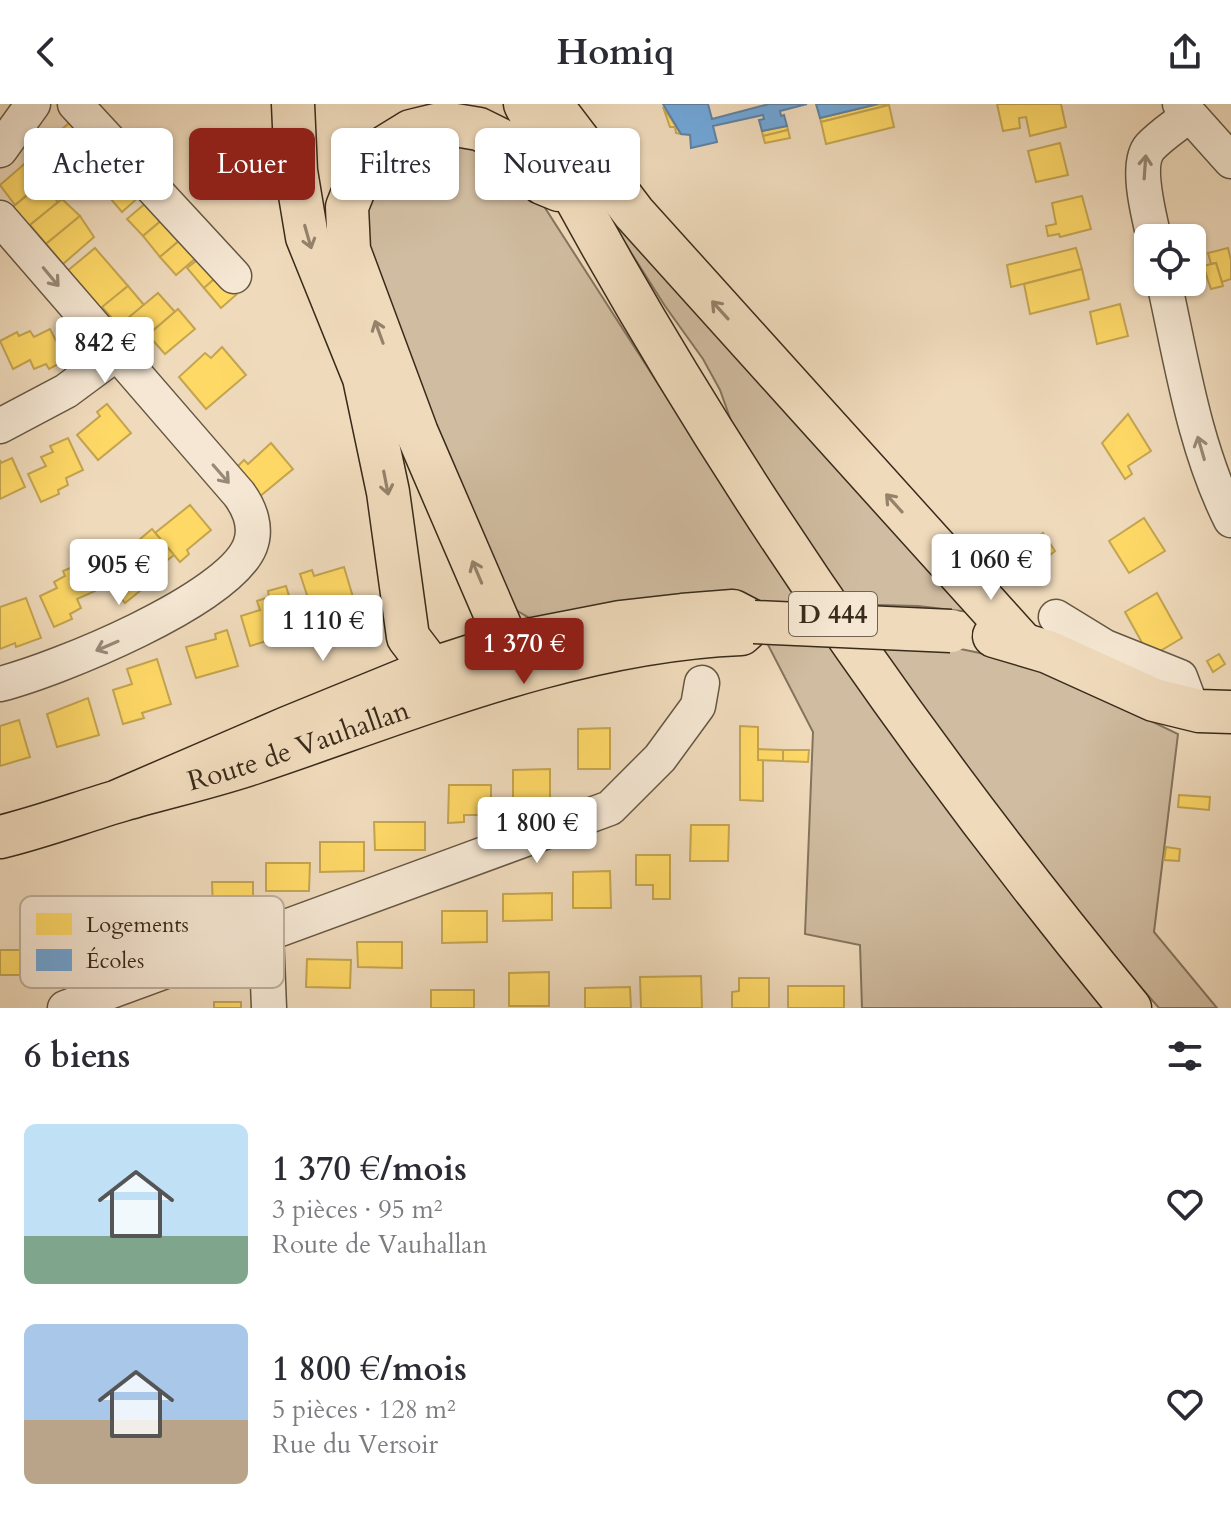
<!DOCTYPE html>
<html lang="fr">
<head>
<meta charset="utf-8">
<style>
	:root { --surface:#fff; --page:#f7f7f7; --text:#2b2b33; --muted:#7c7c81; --accent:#8f2418 }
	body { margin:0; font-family:Cardo,serif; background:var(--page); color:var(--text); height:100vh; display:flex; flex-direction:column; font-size:30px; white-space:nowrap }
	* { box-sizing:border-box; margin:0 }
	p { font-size:26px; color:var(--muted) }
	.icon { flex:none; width:44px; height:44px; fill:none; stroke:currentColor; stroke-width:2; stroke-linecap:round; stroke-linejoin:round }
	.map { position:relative; height:904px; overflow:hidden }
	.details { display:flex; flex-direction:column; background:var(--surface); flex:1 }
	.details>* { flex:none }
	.guide { position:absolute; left:24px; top:24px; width:800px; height:72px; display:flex; gap:16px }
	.fabs { position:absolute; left:1134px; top:120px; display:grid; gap:16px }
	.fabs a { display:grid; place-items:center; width:72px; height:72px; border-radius:12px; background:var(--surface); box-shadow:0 2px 6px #0004; font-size:40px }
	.price { position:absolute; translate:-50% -68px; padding:0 18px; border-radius:8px; background:#fff; color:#222; font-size:26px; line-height:52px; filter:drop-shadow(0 2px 4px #0008) }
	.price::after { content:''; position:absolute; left:50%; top:48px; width:24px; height:18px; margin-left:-12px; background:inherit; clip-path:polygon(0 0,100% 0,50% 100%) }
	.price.on { background:var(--accent); color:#fff }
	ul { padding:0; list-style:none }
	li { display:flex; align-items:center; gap:24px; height:200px; padding:0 24px }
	li span { display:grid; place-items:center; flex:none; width:224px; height:160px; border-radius:12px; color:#555 }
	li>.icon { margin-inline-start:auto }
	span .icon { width:96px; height:96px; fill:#fffc; stroke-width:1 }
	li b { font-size:34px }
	h2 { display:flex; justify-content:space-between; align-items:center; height:96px; padding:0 24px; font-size:34px }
	.pill { padding:0 28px; border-radius:12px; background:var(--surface); box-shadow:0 2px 6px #0004; font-size:28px; line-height:72px }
	.pill.on { background:var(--accent); color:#fff }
	header { display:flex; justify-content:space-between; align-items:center; height:104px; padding:0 24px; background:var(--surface); font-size:36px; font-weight:800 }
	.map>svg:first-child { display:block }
	.green { fill:#d0bca0; stroke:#84745e; stroke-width:2 }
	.homes { fill:#ffd966; stroke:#c4a550; stroke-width:2 }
	.schools { fill:#6fa8dc; stroke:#5f82a2; stroke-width:2 }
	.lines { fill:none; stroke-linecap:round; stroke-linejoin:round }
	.minor-casing { stroke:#665743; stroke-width:37 }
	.major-casing { stroke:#392b1b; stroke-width:45 }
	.minor { stroke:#f5e7d3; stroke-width:34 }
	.major { stroke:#efdabb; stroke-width:42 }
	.major-bridge-casing { stroke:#392b1b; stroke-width:45; stroke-linecap:butt }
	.major-bridge { stroke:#efdabb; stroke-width:42 }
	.oneway { stroke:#978977 }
	.oneway2 { stroke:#94826b }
	.labels { text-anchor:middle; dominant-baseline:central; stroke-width:8; stroke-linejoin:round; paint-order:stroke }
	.shield { fill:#f5e7d3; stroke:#716352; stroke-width:2 }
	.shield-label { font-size:26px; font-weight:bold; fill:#392b1b }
	.street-label { font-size:28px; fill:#392b1b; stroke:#f5e7d3 }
	.key { fill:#f5e7d3; stroke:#bdaf9c; stroke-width:2 }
	.key-label { font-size:22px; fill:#392b1b }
</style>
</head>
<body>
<header><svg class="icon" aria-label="back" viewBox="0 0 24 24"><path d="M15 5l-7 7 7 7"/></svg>Homiq<svg class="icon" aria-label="share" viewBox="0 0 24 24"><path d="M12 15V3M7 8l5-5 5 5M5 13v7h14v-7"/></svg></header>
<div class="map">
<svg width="1231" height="904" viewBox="0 0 1231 904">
	<rect width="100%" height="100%" fill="#efdabb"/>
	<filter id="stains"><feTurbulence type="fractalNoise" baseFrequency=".0025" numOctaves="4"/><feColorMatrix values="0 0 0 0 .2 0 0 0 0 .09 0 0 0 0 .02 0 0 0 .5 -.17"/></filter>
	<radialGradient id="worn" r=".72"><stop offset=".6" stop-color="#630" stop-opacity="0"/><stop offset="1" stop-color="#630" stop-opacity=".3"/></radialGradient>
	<!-- green -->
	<g class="green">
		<path d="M 469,35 L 529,79 L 799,499 L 740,497 L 531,515 L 511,503 L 496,486 L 352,114 L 360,90 L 416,38 Z"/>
		<path d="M 581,70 L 978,509 L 918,502 L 841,500 L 735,328 L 720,286 L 703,255 L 665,202 Z"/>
		<path d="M 765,535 L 830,537 L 1108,904 L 862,904 L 860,841 L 805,830 L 813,628 Z"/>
		<path d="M 873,537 L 951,543 L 1033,560 L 1178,630 L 1154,828 L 1217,904 L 1159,904 C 1056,788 964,663 873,537 Z"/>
	</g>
	<!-- homes -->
	<g class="homes">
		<path d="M 878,0 L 889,1 L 821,18 L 820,14 Z"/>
		<path d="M 997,0 L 1061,0 L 1066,23 L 1030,32 L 1026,13 L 1019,14 L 1020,24 L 1003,27 Z"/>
		<path d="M 889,1 L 894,23 L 826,40 L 821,18 Z"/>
		<path d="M 663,3 L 681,30 L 676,29 L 675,23 L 670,23 Z"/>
		<path d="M 74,15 L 91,34 L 73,49 L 56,30 Z"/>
		<path d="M 787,22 L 788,26 L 763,32 L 762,27 Z"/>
		<path d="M 788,26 L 790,34 L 765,39 L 763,32 Z"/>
		<path d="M 91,34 L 108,53 L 90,71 L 73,49 Z"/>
		<path d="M 1060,39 L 1068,71 L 1036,78 L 1028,47 Z"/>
		<path d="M 108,53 L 124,72 L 104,87 L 90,71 Z"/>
		<path d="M 29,56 L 46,75 L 15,101 L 0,81 Z"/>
		<path d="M 124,72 L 140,92 L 122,108 L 104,87 Z"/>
		<path d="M 42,79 L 58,98 L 29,122 L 13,103 Z"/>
		<path d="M 1082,92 L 1091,125 L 1060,133 L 1059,130 L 1048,132 L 1046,122 L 1056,120 L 1052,99 Z"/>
		<path d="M 62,95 L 80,112 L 46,140 L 30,121 Z"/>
		<path d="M 147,98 L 162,116 L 143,132 L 127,115 Z"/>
		<path d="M 80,112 L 94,133 L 63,160 L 46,140 Z"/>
		<path d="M 162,116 L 180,136 L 160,153 L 143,132 Z"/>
		<path d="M 180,136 L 196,154 L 176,171 L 160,153 Z"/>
		<path d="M 95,144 L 128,182 L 99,206 L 66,168 Z"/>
		<path d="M 1076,144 L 1082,165 L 1011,183 L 1007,161 Z"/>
		<path d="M 1228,144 L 1231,156 L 1231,175 L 1222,178 L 1216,159 L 1211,160 L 1208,149 Z"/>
		<path d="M 204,151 L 220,170 L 204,184 L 187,164 Z"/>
		<path d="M 1216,159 L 1223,182 L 1211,185 L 1203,162 Z"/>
		<path d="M 1203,162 L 1207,173 L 1201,175 L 1198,163 Z"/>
		<path d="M 1082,165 L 1089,195 L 1030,210 L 1024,180 Z"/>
		<path d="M 220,170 L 237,190 L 221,204 L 204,184 Z"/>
		<path d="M 128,182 L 144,201 L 119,222 L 102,203 Z"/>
		<path d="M 158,189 L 175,208 L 145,233 L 128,214 Z"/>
		<path d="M 1120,200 L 1128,232 L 1097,240 L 1090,208 Z"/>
		<path d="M 178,205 L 195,225 L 165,250 L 148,231 Z"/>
		<path d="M 50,225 L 66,256 L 49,265 L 46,260 L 34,265 L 30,256 L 13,265 L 0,237 L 17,228 L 19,232 L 30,227 L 34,233 Z"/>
		<path d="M 222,243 L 246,271 L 206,305 L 179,273 L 205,249 L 211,254 Z"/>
		<path d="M 107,300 L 131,329 L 98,356 L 77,331 L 100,312 L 97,308 Z"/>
		<path d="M 1128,310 L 1151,347 L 1128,362 L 1132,370 L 1125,375 L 1102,339 Z"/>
		<path d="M 68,334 L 83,366 L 66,374 L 68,381 L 58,386 L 59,390 L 41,398 L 28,370 L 46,362 L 41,353 L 53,348 L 50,342 Z"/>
		<path d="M 271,339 L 293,365 L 259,393 L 235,365 L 244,356 L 248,360 Z"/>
		<path d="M 12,354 L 25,383 L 0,395 L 0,356 L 1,359 Z"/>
		<path d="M 190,401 L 211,426 L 187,446 L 189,450 L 180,458 L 155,429 Z"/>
		<path d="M 1144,414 L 1165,447 L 1129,469 L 1109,437 Z"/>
		<path d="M 152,425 L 174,451 L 136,480 L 141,486 L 125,499 L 99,468 L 101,462 L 110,455 L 114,457 Z"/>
		<path d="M 1043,429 L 1055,447 L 1045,455 L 1032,438 Z"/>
		<path d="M 82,459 L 95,487 L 77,495 L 81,504 L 70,510 L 72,515 L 54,523 L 40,492 L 57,484 L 54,478 L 65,472 L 63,467 Z"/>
		<path d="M 344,463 L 353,493 L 312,506 L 300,470 L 312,466 L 314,472 Z"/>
		<path d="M 286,482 L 296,515 L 279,520 L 280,527 L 269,531 L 270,536 L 250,542 L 241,512 L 260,506 L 257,497 L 269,493 L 268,487 Z"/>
		<path d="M 1157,489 L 1182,534 L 1150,553 L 1125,508 Z"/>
		<path d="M 26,494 L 41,534 L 16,543 L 15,539 L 0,545 L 0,503 Z"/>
		<path d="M 227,526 L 238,562 L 196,574 L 186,543 L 216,535 L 215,530 Z"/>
		<path d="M 1219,550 L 1225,560 L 1213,568 L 1207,557 Z"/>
		<path d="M 157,555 L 171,600 L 142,609 L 144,614 L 123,620 L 113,586 L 132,580 L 127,565 Z"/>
		<path d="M 88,594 L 99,631 L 57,643 L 47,610 Z"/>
		<path d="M 19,616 L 30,653 L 0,662 L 0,622 Z"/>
		<path d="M 740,622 L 758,623 L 758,656 L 763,656 L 763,697 L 740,696 Z"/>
		<path d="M 610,624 L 610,665 L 578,665 L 578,625 Z"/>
		<path d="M 758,645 L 783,646 L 783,657 L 758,656 Z"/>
		<path d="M 783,646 L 809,646 L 808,658 L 783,657 Z"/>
		<path d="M 550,665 L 550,698 L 513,699 L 513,666 Z"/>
		<path d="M 449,681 L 491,681 L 491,711 L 464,711 L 464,718 L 448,719 Z"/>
		<path d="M 1179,691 L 1210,693 L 1209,706 L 1178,703 Z"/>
		<path d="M 374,718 L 425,718 L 425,746 L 375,746 Z"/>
		<path d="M 691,721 L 729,721 L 728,757 L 690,757 Z"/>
		<path d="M 320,738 L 364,738 L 364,767 L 320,768 Z"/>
		<path d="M 1166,743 L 1180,745 L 1179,757 L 1164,756 Z"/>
		<path d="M 636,751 L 670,751 L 670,795 L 653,795 L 653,781 L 636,781 Z"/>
		<path d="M 266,759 L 310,759 L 309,787 L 266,787 Z"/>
		<path d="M 610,767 L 611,804 L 573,804 L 573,768 Z"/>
		<path d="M 212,778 L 253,778 L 253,805 L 213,805 Z"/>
		<path d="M 552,789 L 552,816 L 503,817 L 503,790 Z"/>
		<path d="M 442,807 L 487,807 L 487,838 L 442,839 Z"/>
		<path d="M 357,838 L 402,838 L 402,864 L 358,863 Z"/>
		<rect x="0" y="846" width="38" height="25"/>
		<path d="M 307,855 L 351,856 L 350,884 L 306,883 Z"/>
		<path d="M 549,868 L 549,902 L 509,902 L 509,869 Z"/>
		<path d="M 701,872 L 702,904 L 641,904 L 640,873 Z"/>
		<path d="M 739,874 L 769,874 L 769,904 L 732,904 L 732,888 L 739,887 Z"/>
		<rect x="788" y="882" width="56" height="22"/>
		<path d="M 630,883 L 631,904 L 585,904 L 585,884 Z"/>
		<rect x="431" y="886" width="43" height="18"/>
		<rect x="214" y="898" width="27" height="6"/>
	</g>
	<!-- schools -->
	<g class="schools">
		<path d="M 663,0 L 708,0 L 712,15 L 769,0 L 807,0 L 780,7 L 781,12 L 784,11 L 787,22 L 762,27 L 759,16 L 764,15 L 763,11 L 713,22 L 717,38 L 691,44 L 690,31 L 681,30 Z"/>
		<path d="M 816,0 L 878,0 L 820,14 Z"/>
	</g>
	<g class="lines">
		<!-- minor casing -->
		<g class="minor-casing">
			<g id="minor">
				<path d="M 75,0 L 234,172"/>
				<path d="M 1180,0 L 1231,57"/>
				<path d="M 0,46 L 33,0"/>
				<path d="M 0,114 L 239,390 C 250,405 257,424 250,442 C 229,496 56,566 0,580"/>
				<path d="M 1154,134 C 1149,112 1135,60 1150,43 C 1161,31 1177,21 1189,11"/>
				<path d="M 1164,178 C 1182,259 1194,342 1231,416"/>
				<path d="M 0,322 L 66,287 L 116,250"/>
				<path d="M 1056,513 L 1105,543 L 1180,573 L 1192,605"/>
				<path d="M 266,830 L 269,904"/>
				<path d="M 65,904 L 610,704 L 660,654 L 698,602 L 702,579"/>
			</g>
		</g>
		<!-- major casing -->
		<g class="major-casing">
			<g id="major">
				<path d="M 293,0 L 296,67 L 307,133 L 364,274 L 388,388 L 408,533 L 427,558 L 456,573"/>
				<path d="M 525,0 C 693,322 899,624 1130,904"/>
				<path d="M 551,0 L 634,109 L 1022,539"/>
				<path d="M 994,532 L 1048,548 L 1154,596 L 1199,607 L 1231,608"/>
				<path d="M 496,564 L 508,540 L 417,329 L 349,146 L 347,103 L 361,68 L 385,43 L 411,27 L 444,19 L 479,25 L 507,39 L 526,57 L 542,79 L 559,86"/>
				<path id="s1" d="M 0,733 C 42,723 81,708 122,696 C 166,683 212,673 256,658 C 414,605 572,537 741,530 L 754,518 L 733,507 L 682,511 L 620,518 L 508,540 L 434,564 L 287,624 L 118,697"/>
			</g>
		</g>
		<!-- minor -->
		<use href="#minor" class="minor"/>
		<!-- major -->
		<use href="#major" class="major"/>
		<!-- major-bridge casing -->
		<g class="major-bridge-casing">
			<path id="major-bridge" d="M 754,518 L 951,527"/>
		</g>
		<!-- major-bridge -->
		<use href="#major-bridge" class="major-bridge"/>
	</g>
	<!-- one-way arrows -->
	<defs><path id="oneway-shaft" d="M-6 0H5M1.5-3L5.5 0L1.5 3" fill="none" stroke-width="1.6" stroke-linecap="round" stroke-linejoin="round" transform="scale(2)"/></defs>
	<g class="oneway">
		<use href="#oneway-shaft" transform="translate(1145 63) rotate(-86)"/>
		<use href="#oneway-shaft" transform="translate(51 173) rotate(50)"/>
		<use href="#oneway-shaft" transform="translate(1201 344) rotate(-106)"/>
		<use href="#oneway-shaft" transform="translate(221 370) rotate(49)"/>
		<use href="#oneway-shaft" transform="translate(107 542) rotate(157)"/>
	</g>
	<g class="oneway2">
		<use href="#oneway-shaft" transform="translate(308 133) rotate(74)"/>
		<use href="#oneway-shaft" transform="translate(720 206) rotate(-132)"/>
		<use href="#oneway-shaft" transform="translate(379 228) rotate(-110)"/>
		<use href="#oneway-shaft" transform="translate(386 379) rotate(79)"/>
		<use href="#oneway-shaft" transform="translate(894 399) rotate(-132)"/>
		<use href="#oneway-shaft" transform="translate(477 468) rotate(-113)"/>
	</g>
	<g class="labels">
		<!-- shield labels -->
		<rect class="shield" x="789" y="488" width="88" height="44" rx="6"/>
		<g class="shield-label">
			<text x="833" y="510">D 444</text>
		</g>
		<!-- street labels -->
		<g class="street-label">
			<text stroke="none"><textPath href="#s1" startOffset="312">Route de Vauhallan</textPath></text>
		</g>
	</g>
	<!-- legend -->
	<rect x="20" y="792" width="264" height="92" rx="12" class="key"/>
	<rect x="36" y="809" width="36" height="22" fill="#ffd966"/>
	<rect x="36" y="845" width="36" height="22" fill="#6fa8dc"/>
	<g class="key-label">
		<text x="86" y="828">Logements</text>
		<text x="86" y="864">Écoles</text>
	</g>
	<rect width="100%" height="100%" filter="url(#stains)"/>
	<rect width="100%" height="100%" fill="url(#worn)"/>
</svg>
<div class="fabs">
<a><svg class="icon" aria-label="locate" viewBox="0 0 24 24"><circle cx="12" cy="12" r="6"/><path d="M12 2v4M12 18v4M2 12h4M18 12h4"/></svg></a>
</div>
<b class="price" style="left:105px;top:281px">842 €</b>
<b class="price" style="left:991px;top:498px">1 060 €</b>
<b class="price" style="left:119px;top:503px">905 €</b>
<b class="price" style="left:323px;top:559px">1 110 €</b>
<b class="price on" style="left:524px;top:582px">1 370 €</b>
<b class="price" style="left:537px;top:761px">1 800 €</b>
<div class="guide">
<a class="pill">Acheter</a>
<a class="pill on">Louer</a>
<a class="pill">Filtres</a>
<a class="pill">Nouveau</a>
</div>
</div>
<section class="details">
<h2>6 biens<svg class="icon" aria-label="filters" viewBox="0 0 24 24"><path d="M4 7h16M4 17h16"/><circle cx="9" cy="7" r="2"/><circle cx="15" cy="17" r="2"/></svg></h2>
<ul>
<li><span style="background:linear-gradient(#bfe0f5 70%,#7fa58c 0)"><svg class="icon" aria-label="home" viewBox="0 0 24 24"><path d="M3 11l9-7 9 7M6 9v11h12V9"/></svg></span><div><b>1 370 €/mois</b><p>3 pièces · 95 m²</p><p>Route de Vauhallan</p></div><svg class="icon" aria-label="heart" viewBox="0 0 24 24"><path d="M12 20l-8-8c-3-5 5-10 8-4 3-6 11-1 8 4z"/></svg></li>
<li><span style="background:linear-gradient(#a9c7e8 60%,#b9a48a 0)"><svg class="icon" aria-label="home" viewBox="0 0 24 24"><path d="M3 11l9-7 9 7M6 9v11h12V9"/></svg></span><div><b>1 800 €/mois</b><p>5 pièces · 128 m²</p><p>Rue du Versoir</p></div><svg class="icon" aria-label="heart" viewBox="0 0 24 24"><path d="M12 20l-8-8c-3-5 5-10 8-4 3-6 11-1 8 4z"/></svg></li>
</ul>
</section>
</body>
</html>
